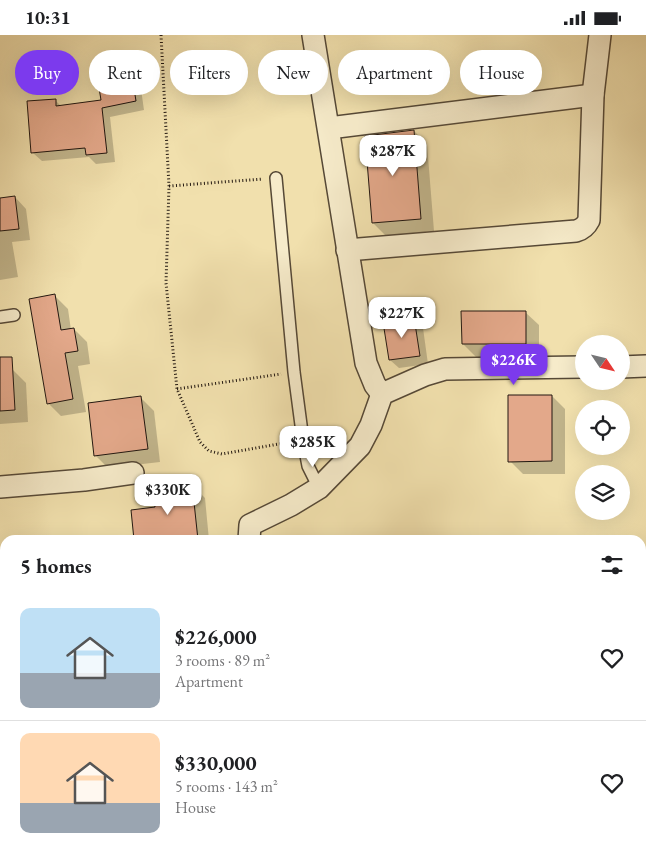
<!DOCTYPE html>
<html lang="en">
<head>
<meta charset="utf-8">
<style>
	:root { --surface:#fff; --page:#f2f2f2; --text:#202124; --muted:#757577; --line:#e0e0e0; --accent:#7c3aed }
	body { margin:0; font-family:"EB Garamond",serif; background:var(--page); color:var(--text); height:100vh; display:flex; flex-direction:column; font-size:19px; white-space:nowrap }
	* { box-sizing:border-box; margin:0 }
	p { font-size:16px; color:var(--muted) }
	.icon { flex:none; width:28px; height:28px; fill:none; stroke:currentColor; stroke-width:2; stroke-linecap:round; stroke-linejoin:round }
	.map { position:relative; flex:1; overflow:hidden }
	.panel { position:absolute; left:0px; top:500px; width:646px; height:321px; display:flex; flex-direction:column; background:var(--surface); border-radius:15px 15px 0 0; box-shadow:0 5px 20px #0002 }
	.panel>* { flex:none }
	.top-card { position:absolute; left:15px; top:15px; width:616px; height:45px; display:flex; gap:10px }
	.needle { width:32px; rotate:125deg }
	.buttons { position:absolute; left:575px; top:300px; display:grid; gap:10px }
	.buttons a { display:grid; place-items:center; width:55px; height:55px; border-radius:50%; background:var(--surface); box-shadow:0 5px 20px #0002; font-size:25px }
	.price { position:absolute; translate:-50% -42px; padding:0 11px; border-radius:10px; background:#fff; color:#222; font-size:16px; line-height:32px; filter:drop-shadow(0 1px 2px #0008) }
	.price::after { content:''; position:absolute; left:50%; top:30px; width:15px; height:11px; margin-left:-8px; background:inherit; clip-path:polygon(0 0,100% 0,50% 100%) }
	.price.selected { background:var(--accent); color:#fff }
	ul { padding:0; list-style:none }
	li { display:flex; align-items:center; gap:15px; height:125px; padding:0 20px }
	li+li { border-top:1px solid var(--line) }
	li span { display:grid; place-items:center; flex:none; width:140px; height:100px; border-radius:10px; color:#555 }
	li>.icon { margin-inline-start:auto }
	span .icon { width:60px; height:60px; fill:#fffc; stroke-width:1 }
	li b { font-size:21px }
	h2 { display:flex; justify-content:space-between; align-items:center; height:60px; padding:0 20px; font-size:21px }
	.chip { padding:0 18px; border-radius:22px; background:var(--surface); box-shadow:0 5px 20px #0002; font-size:18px; line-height:45px }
	.chip.selected { background:var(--accent); color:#fff }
	.status { display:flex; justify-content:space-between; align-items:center; height:35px; padding:0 25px; background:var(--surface); direction:ltr }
	.status svg { height:14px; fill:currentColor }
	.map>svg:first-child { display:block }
	.shadow { fill:#0003 }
	.building { fill:#e3a88a; stroke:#221710 }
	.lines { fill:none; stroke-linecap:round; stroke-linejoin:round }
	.service-casing { stroke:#564937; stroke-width:14 }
	.minor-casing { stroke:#564937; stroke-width:24 }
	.path { stroke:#221710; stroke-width:3; stroke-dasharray:1 2.5; stroke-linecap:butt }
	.service { stroke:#f6ebca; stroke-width:11 }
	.minor { stroke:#f6ebca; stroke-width:21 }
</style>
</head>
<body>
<div class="status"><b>10:31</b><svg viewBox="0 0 49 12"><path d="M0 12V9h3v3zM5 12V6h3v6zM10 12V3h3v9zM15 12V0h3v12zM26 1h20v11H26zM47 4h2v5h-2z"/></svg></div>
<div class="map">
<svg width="646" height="821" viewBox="0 0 646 821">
	<rect width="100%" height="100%" fill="#f1e0ad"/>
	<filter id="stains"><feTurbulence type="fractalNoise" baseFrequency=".004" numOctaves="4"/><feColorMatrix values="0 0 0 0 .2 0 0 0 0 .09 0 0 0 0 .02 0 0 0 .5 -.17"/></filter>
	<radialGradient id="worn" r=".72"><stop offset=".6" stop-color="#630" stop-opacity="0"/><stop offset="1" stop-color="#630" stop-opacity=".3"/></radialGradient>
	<!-- shadow -->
	<g class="shadow">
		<path d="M 130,31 L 139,40 L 144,75 L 110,82 L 115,127 L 96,129 L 89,122 L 42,126 L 33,118 L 55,65 L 61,71 L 102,66 Z"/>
		<path d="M 414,96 L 427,109 L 434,196 L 386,201 L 373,188 Z"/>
		<path d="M 15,162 L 26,174 L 30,205 L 12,207 L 18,242 L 0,245 L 0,164 Z"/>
		<path d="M 55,261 L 68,274 L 71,295 L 74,294 L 87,307 L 90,329 L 78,331 L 86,377 L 61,381 L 48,368 Z"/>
		<path d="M 525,277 L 539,290 L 539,321 L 476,322 L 463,309 Z"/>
		<path d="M 414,284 L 423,293 L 428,329 L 399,333 L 390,325 Z"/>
		<path d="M 13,335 L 26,348 L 28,387 L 0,389 L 0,336 Z"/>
		<path d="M 552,361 L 565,374 L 565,439 L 523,439 L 510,426 Z"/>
		<path d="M 141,363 L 154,376 L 160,427 L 108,433 L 95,420 Z"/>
		<path d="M 191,449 L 205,463 L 209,505 L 136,505 L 156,473 Z"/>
		<path d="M 5,616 L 5,667 L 0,668 L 0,617 Z"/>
		<path d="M 0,692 L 5,692 L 5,816 L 40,816 L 40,818 L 9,821 L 0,812 Z"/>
		<rect x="231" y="816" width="63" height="5"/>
	</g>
	<!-- building -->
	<g class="building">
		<path d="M 130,29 L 136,66 L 102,73 L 107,118 L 86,120 L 85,113 L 31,118 L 27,66 L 56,64 L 56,71 L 101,65 L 96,35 Z"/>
		<path d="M 414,95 L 421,184 L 372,188 L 365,101 Z"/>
		<path d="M 15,161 L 19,194 L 0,196 L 0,163 Z"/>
		<path d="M 55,259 L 61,295 L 74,293 L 78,316 L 65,318 L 73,364 L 47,369 L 29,264 Z"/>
		<path d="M 461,276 L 526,276 L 526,309 L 462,309 Z"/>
		<path d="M 414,282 L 420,321 L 389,325 L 383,287 Z"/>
		<path d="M 0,322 L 12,322 L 15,375 L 0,376 Z"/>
		<path d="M 508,360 L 552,360 L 552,426 L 508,427 Z"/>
		<path d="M 141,361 L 148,414 L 94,421 L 88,368 Z"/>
		<path d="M 192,448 L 198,505 L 134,505 L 131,475 L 155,472 L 153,452 Z"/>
	</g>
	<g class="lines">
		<!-- service casing -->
		<g class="service-casing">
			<g id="service">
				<path d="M 276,143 L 294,337 L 303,405 L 308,431 L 319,453"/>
				<path d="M 0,282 L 14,280"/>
			</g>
		</g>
		<!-- minor casing -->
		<g class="minor-casing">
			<g id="minor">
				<path d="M 313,0 L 366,328 L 375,350 L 382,359"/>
				<path d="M 329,93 L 593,60"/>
				<path d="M 347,215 L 576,196 C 583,194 586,191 589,185 L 593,60 L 600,0"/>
				<path d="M 621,332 L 646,331"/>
				<path d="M 0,452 L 84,445 L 133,438"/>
				<path d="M 249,505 L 250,490 L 291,470 L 319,453 L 360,411 L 371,390 L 382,359 L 425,340 L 445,334 L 584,332"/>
				<path d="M 641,535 L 646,535"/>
				<path d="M 0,601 L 5,601"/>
				<path d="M 641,643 L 646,643"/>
				<path d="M 641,761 L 646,761"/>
				<path d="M 30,821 L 68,816"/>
				<path d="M 202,821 L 202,816"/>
			</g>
		</g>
		<!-- path -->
		<g class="path">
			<path d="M 161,0 L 169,151 L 166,248 L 177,354 L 200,407 L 209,416 L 222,419 L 290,407"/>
			<path d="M 169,151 L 263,144"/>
			<path d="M 177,354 L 281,339"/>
		</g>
		<!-- service -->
		<use href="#service" class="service"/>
		<!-- minor -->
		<use href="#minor" class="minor"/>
	</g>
	<rect width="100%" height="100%" filter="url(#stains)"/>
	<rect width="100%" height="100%" fill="url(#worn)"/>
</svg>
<div class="buttons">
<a><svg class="needle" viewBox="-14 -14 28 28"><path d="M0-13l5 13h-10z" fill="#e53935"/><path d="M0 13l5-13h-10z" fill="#757577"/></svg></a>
<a><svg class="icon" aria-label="locate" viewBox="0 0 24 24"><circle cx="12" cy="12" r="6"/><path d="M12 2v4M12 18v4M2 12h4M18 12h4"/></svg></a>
<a><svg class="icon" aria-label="layers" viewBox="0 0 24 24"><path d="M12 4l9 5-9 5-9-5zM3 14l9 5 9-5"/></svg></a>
</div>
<b class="price" style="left:393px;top:142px">$287K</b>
<b class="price" style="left:402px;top:304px">$227K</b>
<b class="price selected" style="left:514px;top:351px">$226K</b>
<b class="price" style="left:313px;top:433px">$285K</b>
<b class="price" style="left:168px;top:481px">$330K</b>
<div class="top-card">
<a class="chip selected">Buy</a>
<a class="chip">Rent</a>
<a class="chip">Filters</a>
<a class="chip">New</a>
<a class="chip">Apartment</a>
<a class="chip">House</a>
</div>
<section class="panel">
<h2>5 homes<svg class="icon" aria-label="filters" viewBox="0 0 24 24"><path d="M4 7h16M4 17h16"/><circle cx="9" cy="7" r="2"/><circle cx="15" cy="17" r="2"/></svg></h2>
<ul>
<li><span style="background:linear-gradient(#bfe0f5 65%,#9aa5b1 0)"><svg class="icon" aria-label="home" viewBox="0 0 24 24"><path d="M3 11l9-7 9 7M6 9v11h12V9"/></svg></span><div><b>$226,000</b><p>3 rooms · 89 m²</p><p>Apartment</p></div><svg class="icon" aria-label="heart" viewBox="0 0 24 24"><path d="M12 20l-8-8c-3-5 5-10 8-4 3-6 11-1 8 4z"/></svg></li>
<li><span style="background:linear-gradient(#ffd9b3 70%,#9aa5b1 0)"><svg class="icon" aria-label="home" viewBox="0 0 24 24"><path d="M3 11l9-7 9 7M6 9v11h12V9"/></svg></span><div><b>$330,000</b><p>5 rooms · 143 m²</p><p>House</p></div><svg class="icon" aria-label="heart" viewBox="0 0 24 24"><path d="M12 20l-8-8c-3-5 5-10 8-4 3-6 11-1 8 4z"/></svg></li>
</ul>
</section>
</div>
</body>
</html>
